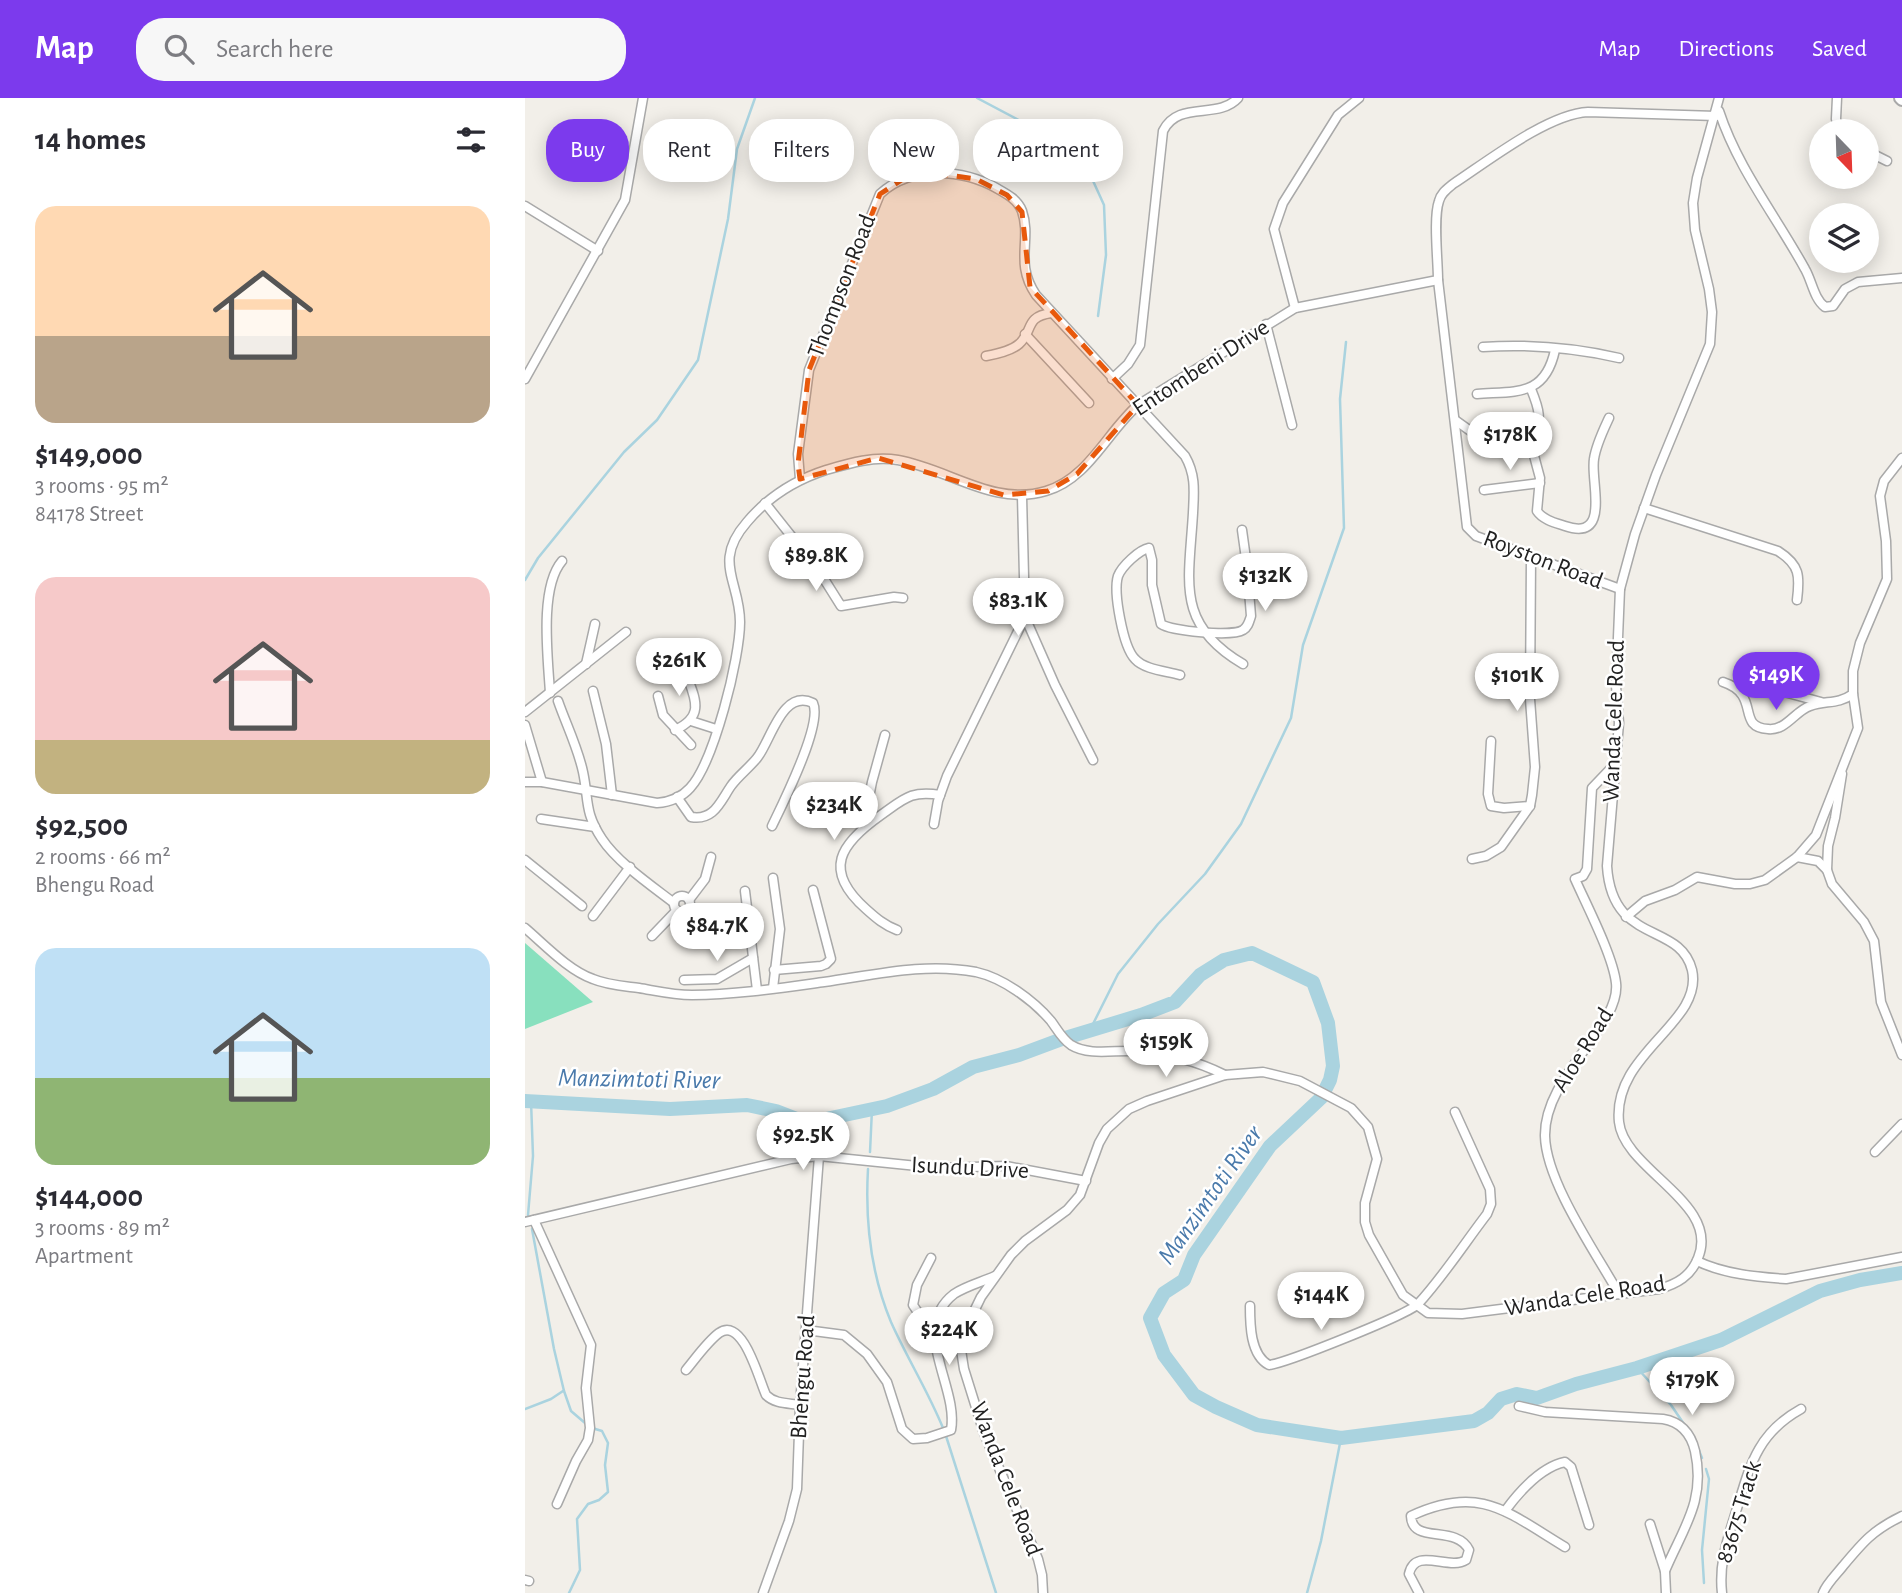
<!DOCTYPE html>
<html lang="en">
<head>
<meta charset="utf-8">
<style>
	:root { --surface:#fff; --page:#f7f7f7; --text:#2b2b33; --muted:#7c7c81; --accent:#7c3aed }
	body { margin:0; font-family:"Alegreya Sans",sans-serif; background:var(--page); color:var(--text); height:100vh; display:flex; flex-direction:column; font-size:26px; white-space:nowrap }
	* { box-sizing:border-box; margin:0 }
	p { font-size:23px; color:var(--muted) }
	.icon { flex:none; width:38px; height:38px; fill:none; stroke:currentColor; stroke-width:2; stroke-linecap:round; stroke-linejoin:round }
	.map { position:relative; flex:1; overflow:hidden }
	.details { display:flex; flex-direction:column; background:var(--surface); width:525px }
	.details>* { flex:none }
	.banner { position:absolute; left:21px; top:21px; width:665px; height:63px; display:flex; gap:14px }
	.needle { width:46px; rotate:157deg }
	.buttons { position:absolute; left:1284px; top:21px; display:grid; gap:14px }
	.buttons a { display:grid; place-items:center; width:70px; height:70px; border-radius:50%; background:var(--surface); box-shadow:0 4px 18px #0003; font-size:35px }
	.price { position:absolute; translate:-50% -60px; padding:0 16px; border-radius:24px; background:#fff; color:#222; font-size:23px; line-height:46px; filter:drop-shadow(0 2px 4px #0008) }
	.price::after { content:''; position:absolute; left:50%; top:42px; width:21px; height:16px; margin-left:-10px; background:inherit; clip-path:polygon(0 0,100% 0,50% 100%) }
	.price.current { background:var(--accent); color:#fff }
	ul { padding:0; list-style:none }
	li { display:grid; align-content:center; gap:14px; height:371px; padding:0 35px }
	li span { display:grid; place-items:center; height:217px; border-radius:21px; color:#555 }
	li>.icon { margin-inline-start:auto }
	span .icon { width:126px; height:126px; fill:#fffc; stroke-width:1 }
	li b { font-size:30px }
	h2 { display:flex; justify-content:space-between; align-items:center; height:84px; padding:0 35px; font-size:30px }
	.chip { padding:0 24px; border-radius:28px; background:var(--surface); box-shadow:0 4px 18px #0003; font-size:24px; line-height:63px }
	.chip.current { background:var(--accent); color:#fff }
	header { display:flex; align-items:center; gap:42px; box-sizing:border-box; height:98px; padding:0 35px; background:var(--accent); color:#fff }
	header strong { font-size:33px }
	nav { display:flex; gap:38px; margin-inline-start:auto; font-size:24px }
	.search { width:490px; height:63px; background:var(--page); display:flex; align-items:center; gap:18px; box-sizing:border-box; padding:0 24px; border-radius:28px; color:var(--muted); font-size:26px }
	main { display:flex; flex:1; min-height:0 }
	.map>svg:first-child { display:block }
	.pitch { fill:#88e0be }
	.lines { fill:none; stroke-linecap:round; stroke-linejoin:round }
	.stream { stroke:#aad3df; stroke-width:2.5 }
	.river { stroke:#aad3df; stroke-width:14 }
	.minor-casing { stroke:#a9a9a9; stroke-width:11 }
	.tertiary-casing { stroke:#a9a9a9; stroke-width:14 }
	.minor { stroke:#fff; stroke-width:8 }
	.tertiary { stroke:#fff; stroke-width:10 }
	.marked { fill:#e8590c; fill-opacity:0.2; stroke:#e8590c; stroke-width:5; stroke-dasharray:14 9; stroke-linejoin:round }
	.labels { text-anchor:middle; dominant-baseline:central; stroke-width:5; stroke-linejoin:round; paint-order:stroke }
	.street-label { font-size:24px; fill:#222; stroke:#fff }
	.water-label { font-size:26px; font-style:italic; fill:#4a7aab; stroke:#fff }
</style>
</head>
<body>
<header>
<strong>Map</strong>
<div class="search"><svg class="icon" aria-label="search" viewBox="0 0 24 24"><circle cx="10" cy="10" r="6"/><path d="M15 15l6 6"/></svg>Search here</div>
<nav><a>Map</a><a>Directions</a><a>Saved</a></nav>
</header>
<main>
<section class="details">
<h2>14 homes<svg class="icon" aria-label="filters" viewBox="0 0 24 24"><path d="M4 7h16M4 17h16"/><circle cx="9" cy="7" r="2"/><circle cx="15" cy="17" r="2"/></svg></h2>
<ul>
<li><span style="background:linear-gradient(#ffd9b3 60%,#b9a48a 0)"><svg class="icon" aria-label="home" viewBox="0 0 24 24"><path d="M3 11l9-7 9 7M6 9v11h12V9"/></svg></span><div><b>$149,000</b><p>3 rooms · 95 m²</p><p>84178 Street</p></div></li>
<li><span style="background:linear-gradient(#f6c9c9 75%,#c2b280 0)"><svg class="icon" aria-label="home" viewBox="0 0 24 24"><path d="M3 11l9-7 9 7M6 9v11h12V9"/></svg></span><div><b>$92,500</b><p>2 rooms · 66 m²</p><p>Bhengu Road</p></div></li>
<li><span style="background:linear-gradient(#bfe0f5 60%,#8fb573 0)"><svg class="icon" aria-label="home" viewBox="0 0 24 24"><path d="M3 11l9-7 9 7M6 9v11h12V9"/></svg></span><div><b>$144,000</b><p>3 rooms · 89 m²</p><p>Apartment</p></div></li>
</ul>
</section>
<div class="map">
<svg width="1377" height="1495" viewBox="0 0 1377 1495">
	<rect width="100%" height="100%" fill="#f2efe9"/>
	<!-- pitch -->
	<path class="pitch" d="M 0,845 L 68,904 L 0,931 Z"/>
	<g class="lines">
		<!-- stream -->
		<g class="stream">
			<path d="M 452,0 L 539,46 L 564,74 L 579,107 L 581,157 L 573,218"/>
			<path d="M 0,482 L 13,460 L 99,354 L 132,322 L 173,262 L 203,121 L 212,51 L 230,0"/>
			<path d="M 565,932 L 593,876 L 633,826 L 680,776 L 716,726 L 766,620 L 778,547 L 819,430 L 815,301 L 821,244"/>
			<path d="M 345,1054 L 347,1011"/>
			<path d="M 343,1071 C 340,1123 346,1176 366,1224 C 382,1260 403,1293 418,1330"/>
			<path d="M 3,1117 L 8,1058 L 6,1003"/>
			<path d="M 7,1131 L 29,1251 L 39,1293 L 46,1313 L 60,1325"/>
			<path d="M 1112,1270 L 1146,1307 L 1161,1329"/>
			<path d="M 0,1311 L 26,1301 L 38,1293"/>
			<path d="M 421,1338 L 471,1495"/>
			<path d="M 1169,1340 L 1177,1360"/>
			<path d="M 1179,1485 L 1177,1452 L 1184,1381 L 1181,1371"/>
			<path d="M 44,1495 L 55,1472 L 52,1421 L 63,1406 L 74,1402 L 83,1394 L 80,1367 L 83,1345 L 77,1333 L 67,1330"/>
			<path d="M 782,1495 L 796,1443 L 816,1340"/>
		</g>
		<!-- river -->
		<path class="river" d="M 0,1003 L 145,1011 L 222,1007 L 251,1013 L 282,1025 L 362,1008 L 408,991 L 448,969 L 494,957 L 537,941 L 616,917 L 650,904 L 675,877 L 699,862 L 727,855 L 788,884 L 803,925 L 808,968 L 805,982 L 796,1000 L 745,1048 L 669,1157 L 659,1182 L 639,1195 L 625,1220 L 639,1257 L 669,1297 L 691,1309 L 732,1327 L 816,1340 L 949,1323 L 963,1315 L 976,1301 L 992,1296 L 1012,1300 L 1051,1286 L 1112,1270 L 1196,1242 L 1295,1193 L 1335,1182 L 1377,1175"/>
		<!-- minor casing -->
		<g class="minor-casing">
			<g id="minor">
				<path d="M 1312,0 L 1311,21 L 1314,33"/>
				<path d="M 1194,13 C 1213,71 1251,118 1280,171 C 1287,183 1289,201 1300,209 L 1308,208 L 1320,191 L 1333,184 L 1377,180"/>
				<path d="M 1342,53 L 1362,63"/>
				<path d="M 0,108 L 73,153"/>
				<path d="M 913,182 L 942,429 L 951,438 L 1095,491"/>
				<path d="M 770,210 L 749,131 L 758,105 L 813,17 L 834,0"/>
				<path d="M 741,226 L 767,327"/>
				<path d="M 500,236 L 564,305"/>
				<path d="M 958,249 C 1002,246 1050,250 1094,260"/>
				<path d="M 461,258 C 472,256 486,253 494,246 C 509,233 499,219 526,215"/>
				<path d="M 0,281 L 100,102 L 118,0"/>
				<path d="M 587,281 L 603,266 L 615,247 L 638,33 C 653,2 693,22 713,0"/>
				<path d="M 952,296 C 991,293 1020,299 1030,252"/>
				<path d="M 930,322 L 958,342 L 1004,339 C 1020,325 1013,308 1006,291"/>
				<path d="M 1004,339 L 1015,380 L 1012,413 C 1018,422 1031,425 1040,428 C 1087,444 1065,383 1069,361 C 1071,347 1078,333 1084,320"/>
				<path d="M 275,381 L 273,356 L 284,272 L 355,96 C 386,67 438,71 473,91 C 482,96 493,102 497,113 C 507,142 489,165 511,197 L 660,358 C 671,377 669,394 668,415 C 664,484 650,526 718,566"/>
				<path d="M 959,392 L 1015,385"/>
				<path d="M 497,398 L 500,519 L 530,587 L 568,662"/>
				<path d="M 240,405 L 294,473 L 316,508 L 369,499 L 378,500"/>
				<path d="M 1119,410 L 1253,453 C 1275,467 1275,478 1272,502"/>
				<path d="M 61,566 L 70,526"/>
				<path d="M 655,577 C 642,573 620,572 610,561 C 598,549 588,494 593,478 C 597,468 614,452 624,450 L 627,462 L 627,487 L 636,526 C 646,533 707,539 718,532 C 723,529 724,524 726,518 L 722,468 L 717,432"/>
				<path d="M 1237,580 L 1252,592 L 1296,604"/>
				<path d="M 1198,584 C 1237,597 1210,629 1243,631 C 1261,633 1270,613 1285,608 C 1301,602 1312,607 1328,596"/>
				<path d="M 68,593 L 81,646 L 87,697"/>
				<path d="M 25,595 C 23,560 14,490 37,463"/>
				<path d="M 133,598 L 138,617 L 166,647"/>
				<path d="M 33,603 C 41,626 53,650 58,674 C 64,702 59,714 77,741 C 92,764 127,788 149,805"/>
				<path d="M 0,614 L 101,534"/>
				<path d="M 166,623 L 191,631"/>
				<path d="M 0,627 L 17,684"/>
				<path d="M 150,632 C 183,617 168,597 159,570"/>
				<path d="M 966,643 L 963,696 L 966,708 L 979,710 L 1005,708"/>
				<path d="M 1090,666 L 1067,690 L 1062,771 L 1058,778 L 1050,781 C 1062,808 1088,858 1091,885 C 1096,928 1019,978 1020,1038 C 1021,1084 1071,1155 1094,1196"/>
				<path d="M 1317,676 L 1310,720 L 1303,748 L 1302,772 L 1307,786 L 1339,824 L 1349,843 L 1356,904 L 1377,957"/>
				<path d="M 0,684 L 17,684 L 132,705 C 145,704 156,700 165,690 C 189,664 215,560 215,524 C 215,483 187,464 222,424 C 243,399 270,382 301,372 C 325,365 348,358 373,362 C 424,371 469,409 521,393 C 563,381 582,334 613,307 L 770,210 L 913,182 C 913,162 908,120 914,103 C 916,95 922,91 928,86 C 963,63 1023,16 1063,14 L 1191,18"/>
				<path d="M 152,699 L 166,719 C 189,723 195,704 206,688 C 213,678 224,670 232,660 C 246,643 257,590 288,605 C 298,626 258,705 247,728"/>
				<path d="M 16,721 L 70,729"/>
				<path d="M 409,726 L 413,703 L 422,678 L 500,519"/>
				<path d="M 338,730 L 347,684 L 360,637"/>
				<path d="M 1272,759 L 1293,763 L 1302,772"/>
				<path d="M 947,761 L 961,758 L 976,749 L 1005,708 L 1007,697 L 1010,669 L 1005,601 L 1006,460"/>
				<path d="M 0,762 L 57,808"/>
				<path d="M 248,780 L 255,831 L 248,890"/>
				<path d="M 220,793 L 232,892"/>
				<circle cx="157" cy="806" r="8"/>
				<path d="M 164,802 L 180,781 L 186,759"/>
				<path d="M 68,818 L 105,769"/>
				<path d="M 1101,819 L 1120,803 L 1150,792 L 1172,779 L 1210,786 L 1225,786 L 1240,782 L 1272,759 L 1291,737 L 1333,630 L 1328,596 L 1328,573 L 1335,545 L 1362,481 L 1361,443 L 1355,398 L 1359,383 L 1377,360"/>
				<path d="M 0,830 C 20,847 43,872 68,881 C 82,887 99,888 114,890 C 132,893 149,897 167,897 C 210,897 256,890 299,884 C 349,877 400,864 451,874 C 478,880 508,902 526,923 C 532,931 537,941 546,947 C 564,958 589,952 609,953 C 640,955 672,963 700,977"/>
				<path d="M 372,832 C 359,827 351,820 341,811 C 297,772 315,746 356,717 C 379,701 386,692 415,697"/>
				<path d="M 127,838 L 152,812"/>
				<path d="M 249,872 L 296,868 L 301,866 L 306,861 L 288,792"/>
				<path d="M 159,882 L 192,881 L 228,860"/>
				<path d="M 1350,1054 L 1377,1026"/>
				<path d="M 9,1122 L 66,1247 L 61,1290 L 65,1330 L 63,1342 L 51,1363 L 32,1406"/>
				<path d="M 0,1124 L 266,1061 L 294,1058 L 412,1070 L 481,1068 L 561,1083"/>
				<path d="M 406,1160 L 392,1187 L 388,1207 L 410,1240"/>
				<path d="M 1172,1163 C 1199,1176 1232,1179 1261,1181 L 1377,1159"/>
				<path d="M 725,1208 C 725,1226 725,1257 744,1267 C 761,1265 882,1217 893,1206 C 918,1179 939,1146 962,1116 L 966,1106 L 965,1091 L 930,1014"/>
				<path d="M 281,1232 L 319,1237 L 342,1256 L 362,1284 L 377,1331 L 388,1341 L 402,1340 L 426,1332 C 434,1289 384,1231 429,1196 C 441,1188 457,1184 470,1178"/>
				<path d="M 161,1272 C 171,1260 182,1244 194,1235 C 218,1218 234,1282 241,1297 C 250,1306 263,1305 275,1307"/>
				<path d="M 994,1308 L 1020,1314 L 1138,1321 C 1156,1324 1166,1336 1170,1353 C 1181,1403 1158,1430 1140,1473"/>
				<path d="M 980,1413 C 994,1394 1016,1369 1040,1364 L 1046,1369 L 1064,1427"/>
				<path d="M 1125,1426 L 1140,1473 L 1141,1495"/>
				<path d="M 0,1482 L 4,1483"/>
				<path d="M 238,1495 L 264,1423 L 272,1391 L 275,1307 L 294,1058"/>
				<path d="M 518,1495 L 517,1477 L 513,1461 L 459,1335 L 439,1271 L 436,1252 L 439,1234 L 456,1199 L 486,1157 L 500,1143 L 542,1112 L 555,1097 L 574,1045 L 582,1031 L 604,1011 L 622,1003 L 700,977 L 738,974 L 775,983 L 826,1010 L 843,1029 L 852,1061 L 840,1105 L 840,1124 L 844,1137 L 878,1197 L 903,1215 L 937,1216 L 1134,1191 C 1152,1186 1166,1178 1173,1160 C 1196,1105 1099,1072 1094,1024 C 1087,955 1179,925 1167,872 C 1155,823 1087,848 1082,768 L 1094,625 L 1091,588 L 1095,491 L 1110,436 L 1131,377 L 1185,246 L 1187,214 L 1184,191 L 1170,132 L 1168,105 L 1172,80 L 1194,0"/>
				<path d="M 894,1495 L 884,1476 C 890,1448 924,1473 941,1462 L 944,1452 C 931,1426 887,1447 886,1418 C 955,1386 982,1414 1040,1449"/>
				<path d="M 1197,1495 C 1194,1467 1201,1446 1209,1420 C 1224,1373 1229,1337 1276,1311"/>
				<path d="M 1298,1495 C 1302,1485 1311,1477 1318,1468 C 1338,1444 1348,1432 1377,1418"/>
			</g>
		</g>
		<!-- tertiary casing -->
		<g class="tertiary-casing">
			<path id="tertiary" d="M 1375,0 L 1377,2"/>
		</g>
		<!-- minor -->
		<use href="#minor" class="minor"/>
		<!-- tertiary -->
		<use href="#tertiary" class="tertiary"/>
	</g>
	<!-- marked area -->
	<path class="marked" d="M 409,75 L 451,81 L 482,97 L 497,114 L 505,189 L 613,307 L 552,376 L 523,393 L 479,397 L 353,360 L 275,381 L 273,366 L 284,272 L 355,96 L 378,81 Z"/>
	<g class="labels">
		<!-- street labels -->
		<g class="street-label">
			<text transform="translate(317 188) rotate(-69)">Thompson Road</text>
			<text transform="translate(676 270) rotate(-33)">Entombeni Drive</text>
			<text transform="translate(1018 462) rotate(21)">Royston Road</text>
			<text transform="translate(1089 623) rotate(-88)">Wanda Cele Road</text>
			<text transform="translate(1058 952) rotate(-58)">Aloe Road</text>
			<text transform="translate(445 1070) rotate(3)">Isundu Drive</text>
			<text transform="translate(1060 1198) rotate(-9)">Wanda Cele Road</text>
			<text transform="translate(278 1279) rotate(-86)">Bhengu Road</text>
			<text transform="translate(481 1381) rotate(69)">Wanda Cele Road</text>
			<text transform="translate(1214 1414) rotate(-73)">83675 Track</text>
		</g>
		<!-- water labels -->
		<g class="water-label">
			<text transform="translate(114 981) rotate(1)">Manzimtoti River</text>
			<text transform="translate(685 1097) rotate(-55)">Manzimtoti River</text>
		</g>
	</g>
</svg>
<div class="buttons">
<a><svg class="needle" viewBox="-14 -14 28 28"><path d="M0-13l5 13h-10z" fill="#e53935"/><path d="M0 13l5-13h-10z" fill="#7c7c81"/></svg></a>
<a><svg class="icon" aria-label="layers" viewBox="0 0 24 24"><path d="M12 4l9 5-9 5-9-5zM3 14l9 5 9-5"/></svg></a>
</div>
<b class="price" style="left:985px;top:374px">$178K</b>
<b class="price" style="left:291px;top:495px">$89.8K</b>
<b class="price" style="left:740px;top:515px">$132K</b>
<b class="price" style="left:493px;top:540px">$83.1K</b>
<b class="price" style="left:154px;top:600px">$261K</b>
<b class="price current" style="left:1251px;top:614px">$149K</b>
<b class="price" style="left:992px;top:615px">$101K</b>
<b class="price" style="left:309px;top:744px">$234K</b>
<b class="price" style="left:192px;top:865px">$84.7K</b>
<b class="price" style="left:641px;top:981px">$159K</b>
<b class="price" style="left:278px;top:1074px">$92.5K</b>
<b class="price" style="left:796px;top:1234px">$144K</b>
<b class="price" style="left:424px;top:1269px">$224K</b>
<b class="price" style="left:1167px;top:1319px">$179K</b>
<div class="banner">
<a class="chip current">Buy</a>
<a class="chip">Rent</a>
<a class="chip">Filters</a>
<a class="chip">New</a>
<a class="chip">Apartment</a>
</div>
</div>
</main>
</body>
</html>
